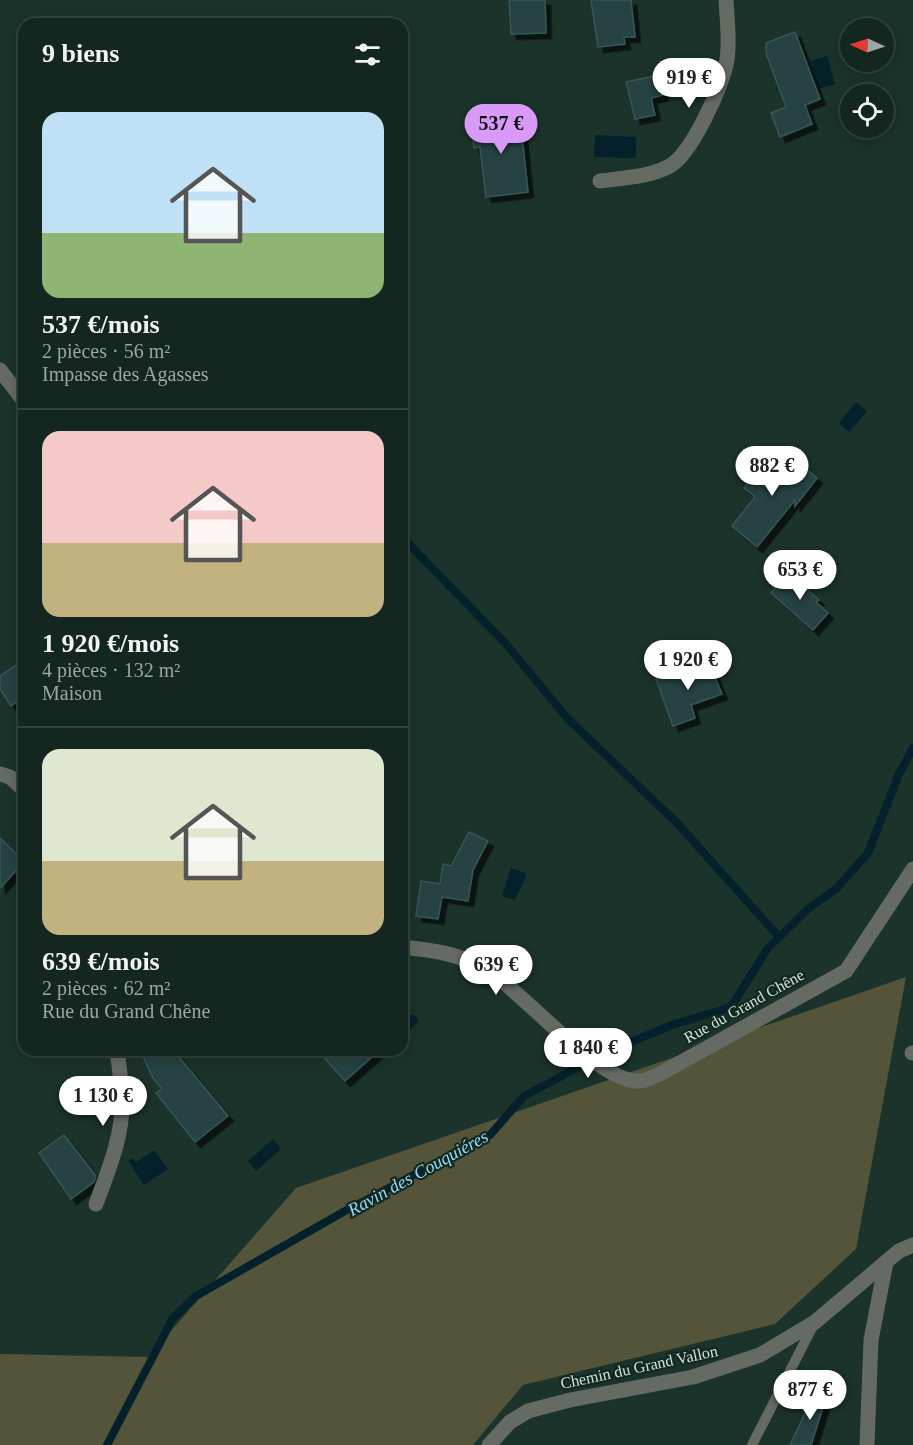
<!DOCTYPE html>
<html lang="fr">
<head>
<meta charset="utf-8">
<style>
	:root { --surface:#142620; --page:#1d2e29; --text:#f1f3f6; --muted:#9da5a5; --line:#33433e; --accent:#d99af7 }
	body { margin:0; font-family:Georgia,serif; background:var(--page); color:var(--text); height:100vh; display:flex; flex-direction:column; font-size:22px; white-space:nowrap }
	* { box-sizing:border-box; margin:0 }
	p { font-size:20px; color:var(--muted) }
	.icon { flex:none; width:33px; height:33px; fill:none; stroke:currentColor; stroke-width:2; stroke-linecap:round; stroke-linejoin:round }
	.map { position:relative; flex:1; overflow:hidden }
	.sheet { position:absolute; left:18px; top:18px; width:390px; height:1038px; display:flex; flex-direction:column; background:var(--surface); border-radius:18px; box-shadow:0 3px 15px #0003,0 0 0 2px var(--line) }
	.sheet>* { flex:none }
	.needle { width:39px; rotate:273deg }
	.controls { position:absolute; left:840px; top:18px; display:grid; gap:12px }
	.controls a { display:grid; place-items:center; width:54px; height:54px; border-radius:50%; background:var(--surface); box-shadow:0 3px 15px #0003,0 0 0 2px var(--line); font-size:30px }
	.price { position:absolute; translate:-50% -51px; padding:0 14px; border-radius:21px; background:#fff; color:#222; font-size:20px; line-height:39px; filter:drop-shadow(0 2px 3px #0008) }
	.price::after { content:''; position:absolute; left:50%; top:36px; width:18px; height:14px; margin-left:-9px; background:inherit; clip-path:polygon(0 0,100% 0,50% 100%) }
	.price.on { background:var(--accent); color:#111 }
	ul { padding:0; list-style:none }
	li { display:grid; align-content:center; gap:12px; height:318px; padding:0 24px }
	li+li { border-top:2px solid var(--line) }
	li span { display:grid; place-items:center; height:186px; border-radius:18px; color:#555 }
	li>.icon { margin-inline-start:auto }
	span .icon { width:108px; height:108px; fill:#fffc; stroke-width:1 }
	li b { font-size:26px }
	h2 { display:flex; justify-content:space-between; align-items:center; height:72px; padding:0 24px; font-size:26px }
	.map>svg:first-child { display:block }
	.green { fill:#53543a }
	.water { fill:#04212b }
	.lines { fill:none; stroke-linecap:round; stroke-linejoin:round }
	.stream { stroke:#04212b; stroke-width:8 }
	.building { fill:#254343; stroke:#385657; stroke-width:1.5; filter:url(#shadow) }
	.lane { stroke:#656b63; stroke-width:10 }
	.street { stroke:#656b63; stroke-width:15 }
	.labels { text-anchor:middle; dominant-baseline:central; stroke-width:4.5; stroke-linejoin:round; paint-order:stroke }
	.street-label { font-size:16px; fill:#d3e2db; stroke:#112920 }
	.water-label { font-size:18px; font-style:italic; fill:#99daf6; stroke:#112920 }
</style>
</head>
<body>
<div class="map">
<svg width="913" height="1445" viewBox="0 0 913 1445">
	<defs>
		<filter id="shadow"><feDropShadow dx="5.5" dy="5.5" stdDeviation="0" flood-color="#0009"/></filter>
	</defs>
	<rect width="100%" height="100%" fill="#1b332a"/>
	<!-- green -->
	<path class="green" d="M 906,977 L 856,1249 L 775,1324 L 523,1385 L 473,1445 L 0,1445 L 0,1354 L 148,1357 L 296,1188 Z"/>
	<!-- water -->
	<g class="water">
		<path d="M 827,56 L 835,84 L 819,89 L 811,61 Z"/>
		<path d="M 595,135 L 636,137 L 636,158 L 594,157 Z"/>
		<path d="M 856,402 L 867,411 L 849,432 L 839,423 Z"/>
		<path d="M 511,868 L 525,873 L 526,877 L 515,900 L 502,896 Z"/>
		<path d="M 413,1014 L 419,1021 L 402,1038 L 402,1020 Z"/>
		<path d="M 273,1139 L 281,1149 L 256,1171 L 248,1161 Z"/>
		<path d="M 154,1150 L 168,1169 L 144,1185 L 128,1161 L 133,1158 L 136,1162 Z"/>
	</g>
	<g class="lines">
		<!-- stream -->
		<g class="stream">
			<path d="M 402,537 L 506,644 L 568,719 L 678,824 L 779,937"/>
			<path d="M 107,1445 L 173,1318 L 196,1296 L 345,1211 L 490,1135 L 524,1096 L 605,1053 L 672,1025 L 731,1007 L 768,948 L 809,908 L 836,889 L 868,853 L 899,774 L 913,748"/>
		</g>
	</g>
	<!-- building -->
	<g class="building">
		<path d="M 509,0 L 545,0 L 546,33 L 511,34 Z"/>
		<path d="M 591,0 L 631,0 L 635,37 L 624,37 L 625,44 L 598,47 Z"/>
		<path d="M 795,32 L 820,99 L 805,105 L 812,124 L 780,137 L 771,113 L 786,107 L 766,53 L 766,43 Z"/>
		<path d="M 659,75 L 663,95 L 651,98 L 655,115 L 635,119 L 626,82 Z"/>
		<path d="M 520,116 L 528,192 L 486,197 L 480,147 L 474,148 L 471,122 Z"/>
		<path d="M 770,455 L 784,466 L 791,457 L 817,478 L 795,506 L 795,500 L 757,547 L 732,526 L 755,497 L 744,488 Z"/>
		<path d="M 788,573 L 819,600 L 816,602 L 828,613 L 813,630 L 771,593 Z"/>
		<path d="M 24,660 L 24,697 L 11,706 L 0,689 L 0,676 Z"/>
		<path d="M 708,661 L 722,694 L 691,705 L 695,718 L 673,726 L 656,679 Z"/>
		<path d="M 469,832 L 488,841 L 473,870 L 468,901 L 442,897 L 438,919 L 416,916 L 421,881 L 440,884 L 443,864 L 451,866 Z"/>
		<path d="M 0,838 L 24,862 L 0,888 Z"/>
		<path d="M 140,1050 L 173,1050 L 228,1116 L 195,1142 L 156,1093 L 162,1089 L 153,1078 Z"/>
		<path d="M 317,1050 L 380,1050 L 345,1081 Z"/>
		<path d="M 64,1135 L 96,1176 L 94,1182 L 71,1199 L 39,1153 Z"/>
		<path d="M 816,1390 L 827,1395 L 811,1445 L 790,1445 Z"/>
	</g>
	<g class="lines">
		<!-- lane -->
		<path class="lane" d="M 752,1445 L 815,1322"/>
		<!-- street -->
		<g class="street">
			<path d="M 600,181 C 622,178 648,177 668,167 C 691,156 723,85 727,60 C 730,40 727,20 726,0"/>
			<path d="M 0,370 L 24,401"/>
			<path d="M 0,774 L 10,777 L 24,790"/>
			<path d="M 402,947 C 431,950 456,953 482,967 C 523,990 600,1085 640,1081 C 646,1081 652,1077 658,1075 L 846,971 L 913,869"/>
			<path d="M 912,1053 L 913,1053"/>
			<path d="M 96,1204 C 108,1171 123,1136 122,1101 C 122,1084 119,1067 117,1050"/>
			<path d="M 489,1445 L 510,1422 L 528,1411 L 570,1400 L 693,1377 L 760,1355 L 815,1322 L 899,1251 L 913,1245"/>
			<path d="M 867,1445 L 871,1340 L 886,1262"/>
		</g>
	</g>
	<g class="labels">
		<!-- street labels -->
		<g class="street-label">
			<text transform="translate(744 1006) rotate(-29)">Rue du Grand Chêne</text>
			<text transform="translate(639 1367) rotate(-12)">Chemin du Grand Vallon</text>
		</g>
		<!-- water labels -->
		<g class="water-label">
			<text transform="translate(418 1173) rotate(-29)">Ravin des Couquiéres</text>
		</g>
	</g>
</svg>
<div class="controls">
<a><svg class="needle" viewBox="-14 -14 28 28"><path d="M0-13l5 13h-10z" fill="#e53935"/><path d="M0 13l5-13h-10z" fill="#9da5a5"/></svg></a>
<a><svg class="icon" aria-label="locate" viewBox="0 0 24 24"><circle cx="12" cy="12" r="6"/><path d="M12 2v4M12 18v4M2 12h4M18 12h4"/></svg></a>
</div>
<b class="price" style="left:689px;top:109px">919 €</b>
<b class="price on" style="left:501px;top:155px">537 €</b>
<b class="price" style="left:772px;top:497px">882 €</b>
<b class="price" style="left:800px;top:601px">653 €</b>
<b class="price" style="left:688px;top:691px">1 920 €</b>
<b class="price" style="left:496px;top:996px">639 €</b>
<b class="price" style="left:588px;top:1079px">1 840 €</b>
<b class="price" style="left:103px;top:1127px">1 130 €</b>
<b class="price" style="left:810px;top:1421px">877 €</b>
<section class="sheet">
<h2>9 biens<svg class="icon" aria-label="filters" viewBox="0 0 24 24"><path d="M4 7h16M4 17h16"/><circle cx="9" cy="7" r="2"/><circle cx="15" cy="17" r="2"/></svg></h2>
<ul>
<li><span style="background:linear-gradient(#bfe0f5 65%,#8fb573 0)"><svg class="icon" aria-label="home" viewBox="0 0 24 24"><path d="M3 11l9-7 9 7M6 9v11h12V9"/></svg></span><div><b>537 €/mois</b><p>2 pièces · 56 m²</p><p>Impasse des Agasses</p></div></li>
<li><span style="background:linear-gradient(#f6c9c9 60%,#c2b280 0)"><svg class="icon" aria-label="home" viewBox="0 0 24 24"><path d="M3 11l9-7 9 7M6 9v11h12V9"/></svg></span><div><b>1 920 €/mois</b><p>4 pièces · 132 m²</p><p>Maison</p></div></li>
<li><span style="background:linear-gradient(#dfe7d0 60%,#c2b280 0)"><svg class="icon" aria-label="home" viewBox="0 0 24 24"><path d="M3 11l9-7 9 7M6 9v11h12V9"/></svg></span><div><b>639 €/mois</b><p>2 pièces · 62 m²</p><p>Rue du Grand Chêne</p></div></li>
</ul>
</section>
</div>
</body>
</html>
